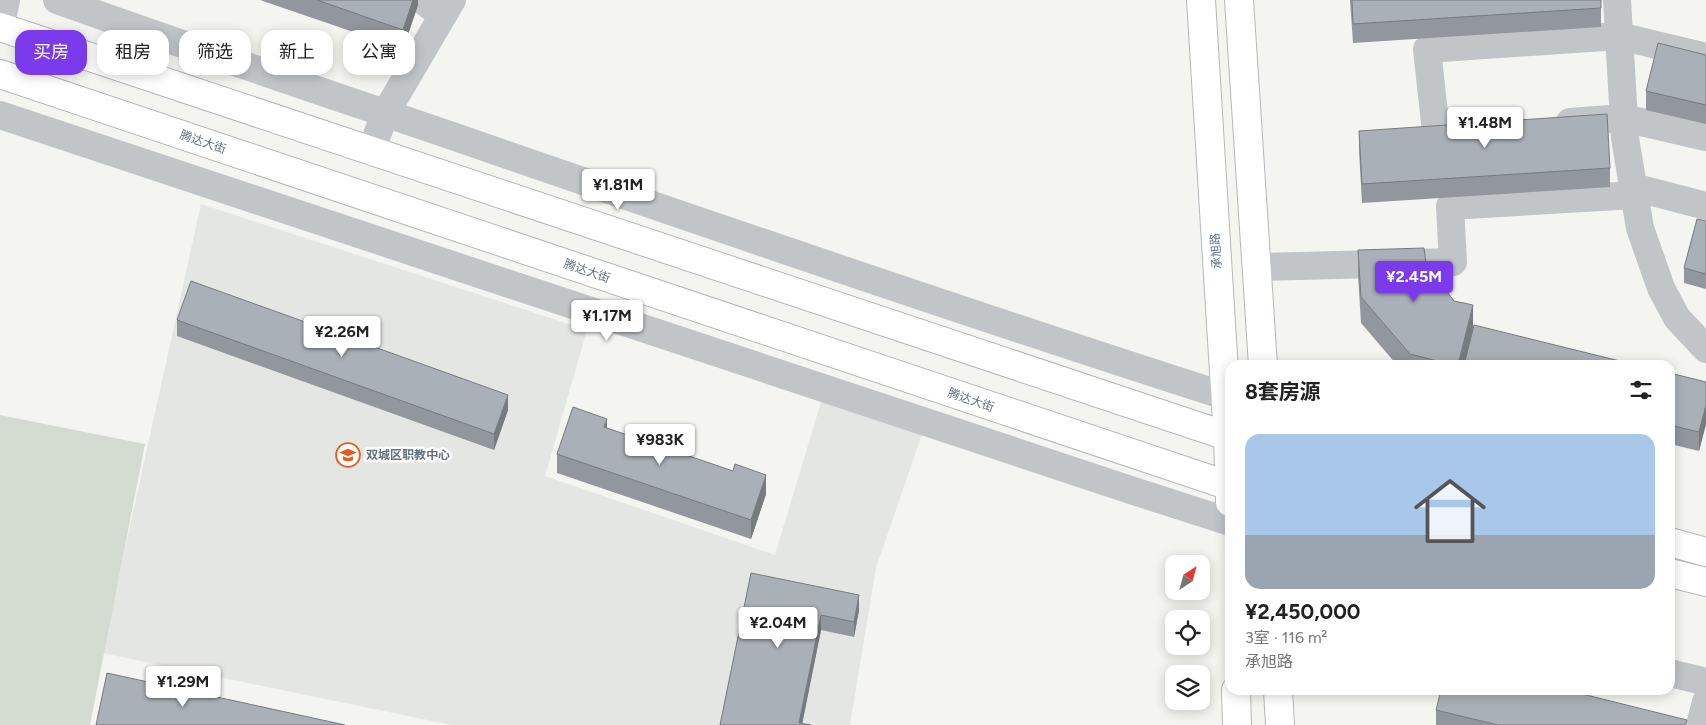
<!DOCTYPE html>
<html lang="zh">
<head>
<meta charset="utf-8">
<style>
	:root { --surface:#fff; --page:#f6f6f6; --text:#222; --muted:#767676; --line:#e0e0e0; --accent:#7c3aed }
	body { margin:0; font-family:Figtree,"Noto Sans SC",sans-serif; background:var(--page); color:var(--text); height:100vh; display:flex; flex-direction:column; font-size:19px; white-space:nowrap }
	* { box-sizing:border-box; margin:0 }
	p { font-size:16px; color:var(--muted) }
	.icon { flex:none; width:28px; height:28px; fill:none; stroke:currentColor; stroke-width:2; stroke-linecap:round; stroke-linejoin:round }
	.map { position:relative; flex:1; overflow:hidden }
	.side { position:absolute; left:1225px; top:360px; width:450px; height:335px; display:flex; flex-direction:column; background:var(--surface); border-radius:15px; box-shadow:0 2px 12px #0003 }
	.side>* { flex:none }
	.banner { position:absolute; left:15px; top:30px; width:475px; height:45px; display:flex; gap:10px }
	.needle { width:32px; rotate:36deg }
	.tools { position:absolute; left:1165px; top:555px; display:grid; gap:10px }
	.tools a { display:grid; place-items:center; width:45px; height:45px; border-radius:10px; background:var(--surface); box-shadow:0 2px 12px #0003; font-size:25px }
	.price { position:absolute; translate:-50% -42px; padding:0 11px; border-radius:5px; background:#fff; color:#222; font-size:16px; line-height:32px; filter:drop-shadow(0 1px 2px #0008) }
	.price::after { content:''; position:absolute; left:50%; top:30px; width:15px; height:11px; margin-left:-8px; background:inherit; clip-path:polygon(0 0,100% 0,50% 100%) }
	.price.on { background:var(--accent); color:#fff }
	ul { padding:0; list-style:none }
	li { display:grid; align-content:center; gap:10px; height:265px; padding:0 20px }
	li+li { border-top:1px solid var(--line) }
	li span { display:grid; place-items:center; height:155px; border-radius:15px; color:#555 }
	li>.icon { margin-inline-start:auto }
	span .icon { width:90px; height:90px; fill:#fffc; stroke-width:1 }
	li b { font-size:21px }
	h2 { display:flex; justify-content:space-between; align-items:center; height:60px; padding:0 20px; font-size:21px }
	.chip { padding:0 18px; border-radius:15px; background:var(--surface); box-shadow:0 2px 12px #0003; font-size:18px; line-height:45px }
	.chip.on { background:var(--accent); color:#fff }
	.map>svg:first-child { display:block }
	.built { fill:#e4e6e3 }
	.green { fill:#d4dbd1 }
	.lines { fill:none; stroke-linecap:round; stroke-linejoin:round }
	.major-casing { stroke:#b4b8bc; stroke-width:30 }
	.minor { stroke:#c1c5c8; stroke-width:28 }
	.major { stroke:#fff; stroke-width:28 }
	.wall { fill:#91979d }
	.shaded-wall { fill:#767b80 }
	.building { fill:#a9b0b7; stroke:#767b80 }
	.labels { text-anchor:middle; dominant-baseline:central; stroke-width:5; stroke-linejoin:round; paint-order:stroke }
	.street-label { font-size:12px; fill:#627282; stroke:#fff }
	.poi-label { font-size:12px; font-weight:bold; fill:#627282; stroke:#fff; text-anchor:start }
</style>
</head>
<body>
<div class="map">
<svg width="1706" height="725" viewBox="0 0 1706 725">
	<rect width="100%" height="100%" fill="#f4f4f0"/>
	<!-- built -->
	<path class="built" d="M 201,204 L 587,330 L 545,476 L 775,555 L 821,402 L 922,434 L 876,568 L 850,725 L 452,725 L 102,653 Z"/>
	<!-- green -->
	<path class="green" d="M 0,415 L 145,444 L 90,725 L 0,725 Z"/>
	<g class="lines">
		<!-- major casing -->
		<g class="major-casing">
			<g id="major">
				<path d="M 1201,0 L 1228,437 L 1230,502"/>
				<path d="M 1239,0 L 1263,365"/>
				<path d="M 0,27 L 1230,437"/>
				<path d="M 0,74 L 1230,486"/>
				<path d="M 1670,542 L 1706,552"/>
				<path d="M 1670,573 L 1706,582"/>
				<path d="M 1236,690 L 1237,725"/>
				<path d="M 1278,690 L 1280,725"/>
			</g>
		</g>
		<!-- minor -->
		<g class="minor">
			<path d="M 57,0 C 191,48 326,93 461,139 C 715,227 969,314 1225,396"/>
			<path d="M 422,0 L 443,15"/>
			<path d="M 1617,0 L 1625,138 L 1640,228 L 1661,288 L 1677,318 L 1706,349"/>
			<path d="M 0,29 L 6,0"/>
			<path d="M 0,115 C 410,252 819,390 1230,522"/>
			<path d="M 1570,122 L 1624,118 L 1706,137"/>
			<path d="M 1467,129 L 1436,132 L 1427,49 L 1619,36 L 1706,57"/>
			<path d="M 371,151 L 385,114 L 452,0"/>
			<path d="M 1633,187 L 1706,206"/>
			<path d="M 1257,267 L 1453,262 L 1450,206 L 1635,195"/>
			<path d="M 1670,673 L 1706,682"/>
			<path d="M 1700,725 L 1706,702"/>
		</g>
		<!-- major -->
		<use href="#major" class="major"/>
	</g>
	<!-- wall -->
	<g class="wall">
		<path d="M 260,0 L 418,0 L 418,5 L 403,49 Z"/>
		<path d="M 1350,0 L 1601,0 L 1601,27 L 1353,43 Z"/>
		<path d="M 1706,55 L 1706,124 L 1646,110 L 1646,91 Z"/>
		<path d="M 1359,131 L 1610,168 L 1610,187 L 1362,203 L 1359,150 Z"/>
		<path d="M 1706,221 L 1706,289 L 1684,283 L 1684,268 Z"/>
		<path d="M 1358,250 L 1426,264 L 1473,326 L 1636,365 L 1397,365 L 1361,323 L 1358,275 Z"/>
		<path d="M 177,320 L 508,410 L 494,450 L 177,336 Z"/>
		<path d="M 1670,373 L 1706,382 L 1706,424 L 1699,451 L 1670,444 Z"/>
		<path d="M 607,428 L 766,494 L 751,539 L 557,473 L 557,454 Z"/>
		<path d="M 751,573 L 859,610 L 854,637 L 821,630 L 802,723 L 720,725 Z"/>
		<path d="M 1436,710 L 1687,725 L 1436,725 Z"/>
	</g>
	<!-- shaded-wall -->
	<g class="shaded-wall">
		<path d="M 413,0 L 418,0 L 418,5 L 403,49 L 403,30 Z"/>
		<path d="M 1473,305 L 1473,330 L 1465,365 L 1458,365 Z"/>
		<path d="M 508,395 L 508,410 L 494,450 L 494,434 Z"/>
		<path d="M 1706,405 L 1706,424 L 1699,451 L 1699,432 Z"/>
		<path d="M 607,419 L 607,438 L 604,427 Z"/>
		<path d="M 766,475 L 766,494 L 751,539 L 751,520 Z"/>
		<path d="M 859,595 L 859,610 L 854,637 L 854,622 Z"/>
		<path d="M 821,615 L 821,630 L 802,725 L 799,723 Z"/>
	</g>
	<!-- building -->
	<g class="building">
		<path d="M 317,0 L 413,0 L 403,30 Z"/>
		<path d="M 1352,0 L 1601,0 L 1601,8 L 1353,24 Z"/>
		<path d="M 1658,43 L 1706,55 L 1706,105 L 1646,91 Z"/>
		<path d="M 1607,114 L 1610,168 L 1362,184 L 1359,131 Z"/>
		<path d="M 1697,219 L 1706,221 L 1706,274 L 1684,268 Z"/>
		<path d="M 1424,248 L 1426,264 L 1454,301 L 1473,305 L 1458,365 L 1453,365 L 1410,354 L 1361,297 L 1358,250 Z"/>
		<path d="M 191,281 L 508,395 L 494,434 L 177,320 Z"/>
		<path d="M 1474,325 L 1636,365 L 1464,365 Z"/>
		<path d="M 1670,373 L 1706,382 L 1706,405 L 1699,432 L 1670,425 Z"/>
		<path d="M 573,407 L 607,419 L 604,427 L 733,471 L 735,464 L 766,475 L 751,520 L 557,454 Z"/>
		<path d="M 751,573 L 859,595 L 854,622 L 821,615 L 799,723 L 811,725 L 720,725 Z"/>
		<path d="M 107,673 L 345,725 L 96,725 Z"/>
		<path d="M 1441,690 L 1566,690 L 1687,720 L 1685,725 L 1498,725 L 1436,710 Z"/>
	</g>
	<!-- icons -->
	<defs>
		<g id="school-ring" transform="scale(1.25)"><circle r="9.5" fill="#fff" stroke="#e9591b" stroke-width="1.5"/><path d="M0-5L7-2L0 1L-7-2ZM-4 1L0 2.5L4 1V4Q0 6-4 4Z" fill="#e9591b"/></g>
	</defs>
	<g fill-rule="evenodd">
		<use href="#school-ring" x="348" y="455"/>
	</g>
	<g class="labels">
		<!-- street labels -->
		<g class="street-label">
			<text transform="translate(203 142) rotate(19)">腾达大街</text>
			<text transform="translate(1216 251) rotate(-94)">承旭路</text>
			<text transform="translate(587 271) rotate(19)">腾达大街</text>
			<text transform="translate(971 400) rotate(19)">腾达大街</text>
		</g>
		<!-- poi labels -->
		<g class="poi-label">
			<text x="366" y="455">双城区职教中心</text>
		</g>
	</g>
</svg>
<div class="tools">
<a><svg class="needle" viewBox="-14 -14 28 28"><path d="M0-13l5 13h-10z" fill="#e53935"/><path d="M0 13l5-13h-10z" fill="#767676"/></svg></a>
<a><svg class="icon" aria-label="locate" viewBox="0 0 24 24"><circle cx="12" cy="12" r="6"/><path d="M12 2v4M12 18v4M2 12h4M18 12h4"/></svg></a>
<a><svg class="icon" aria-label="layers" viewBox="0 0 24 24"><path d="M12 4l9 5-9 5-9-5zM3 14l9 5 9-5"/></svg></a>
</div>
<b class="price" style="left:1485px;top:149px">¥1.48M</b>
<b class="price" style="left:618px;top:211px">¥1.81M</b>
<b class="price on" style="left:1414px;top:303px">¥2.45M</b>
<b class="price" style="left:607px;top:342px">¥1.17M</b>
<b class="price" style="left:342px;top:358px">¥2.26M</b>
<b class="price" style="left:660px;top:466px">¥983K</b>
<b class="price" style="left:778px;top:649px">¥2.04M</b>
<b class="price" style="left:183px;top:708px">¥1.29M</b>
<div class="banner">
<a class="chip on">买房</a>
<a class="chip">租房</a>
<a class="chip">筛选</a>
<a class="chip">新上</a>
<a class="chip">公寓</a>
</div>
<section class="side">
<h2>8套房源<svg class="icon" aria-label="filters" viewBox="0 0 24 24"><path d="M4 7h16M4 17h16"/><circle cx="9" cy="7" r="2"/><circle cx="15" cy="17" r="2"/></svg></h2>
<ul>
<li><span style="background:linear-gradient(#a9c7e8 65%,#9aa5b1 0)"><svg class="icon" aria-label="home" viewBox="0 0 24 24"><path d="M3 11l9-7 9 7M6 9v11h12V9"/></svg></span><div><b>¥2,450,000</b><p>3室 · 116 m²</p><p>承旭路</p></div></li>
</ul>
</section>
</div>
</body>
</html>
